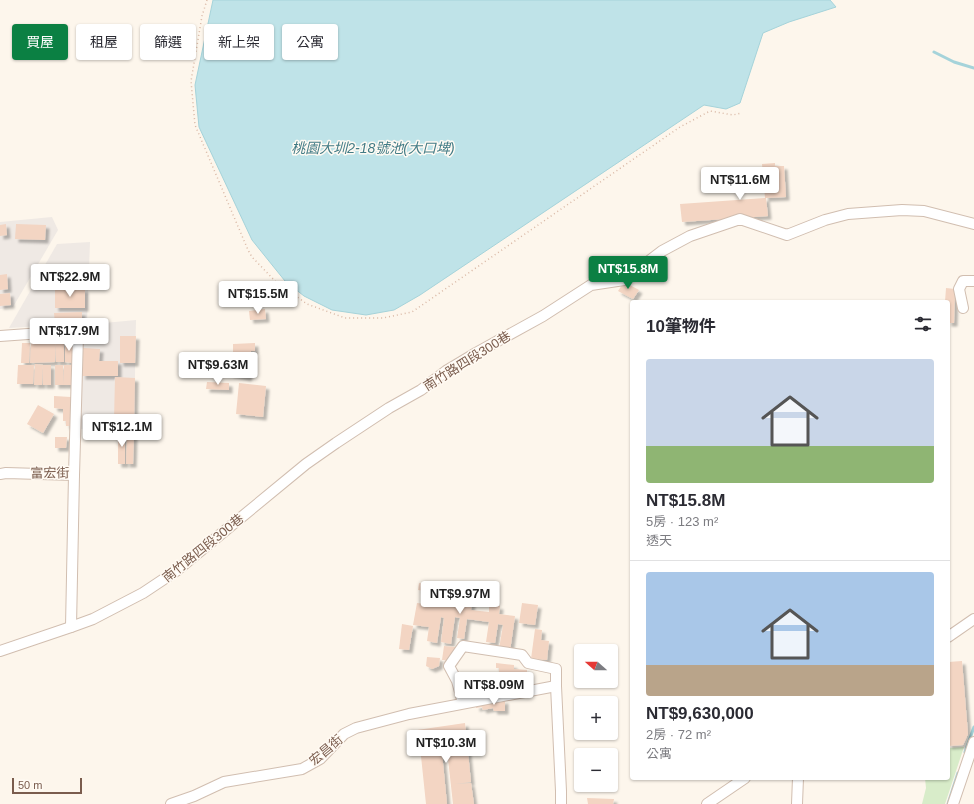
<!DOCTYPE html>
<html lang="zh-TW">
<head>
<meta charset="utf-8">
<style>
	:root { --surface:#fff; --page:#f2f2f3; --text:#2b2b33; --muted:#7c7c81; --line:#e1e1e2; --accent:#0b8043 }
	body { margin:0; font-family:Helvetica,"Noto Sans TC",sans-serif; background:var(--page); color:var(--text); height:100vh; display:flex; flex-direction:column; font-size:15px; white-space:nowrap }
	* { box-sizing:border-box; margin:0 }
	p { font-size:13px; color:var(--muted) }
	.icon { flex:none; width:22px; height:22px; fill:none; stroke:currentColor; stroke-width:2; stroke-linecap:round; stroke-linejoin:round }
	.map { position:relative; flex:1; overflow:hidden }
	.drawer { position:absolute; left:630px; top:300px; width:320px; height:480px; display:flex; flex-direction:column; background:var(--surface); border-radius:4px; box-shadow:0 1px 3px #0004 }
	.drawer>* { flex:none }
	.banner { position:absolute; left:12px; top:24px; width:380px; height:36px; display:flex; gap:8px }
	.needle { width:26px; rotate:291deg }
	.buttons { position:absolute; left:574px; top:644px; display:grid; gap:8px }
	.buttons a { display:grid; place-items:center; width:44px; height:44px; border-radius:4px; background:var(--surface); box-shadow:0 1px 3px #0004; font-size:20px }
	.scale { position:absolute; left:12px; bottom:10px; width:70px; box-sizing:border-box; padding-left:4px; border:2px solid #7a5c4d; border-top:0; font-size:11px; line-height:14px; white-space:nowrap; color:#7a5c4d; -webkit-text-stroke:3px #fffaf3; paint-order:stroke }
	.price { position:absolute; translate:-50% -34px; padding:0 9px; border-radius:4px; background:#fff; color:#222; font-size:13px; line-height:26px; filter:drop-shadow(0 1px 2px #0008) }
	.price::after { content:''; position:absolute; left:50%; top:24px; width:12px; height:9px; margin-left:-6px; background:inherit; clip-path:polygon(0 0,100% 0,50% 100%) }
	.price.active { background:var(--accent); color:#fff }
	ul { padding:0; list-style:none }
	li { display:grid; align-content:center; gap:8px; height:212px; padding:0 16px }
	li+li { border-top:1px solid var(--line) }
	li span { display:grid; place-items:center; height:124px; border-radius:4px; color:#555 }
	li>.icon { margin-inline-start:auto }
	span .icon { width:72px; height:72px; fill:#fffc; stroke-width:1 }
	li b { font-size:17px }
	h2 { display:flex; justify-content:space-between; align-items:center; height:48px; padding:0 16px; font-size:17px }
	.tag { padding:0 14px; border-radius:4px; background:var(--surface); box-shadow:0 1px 3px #0004; font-size:14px; line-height:36px }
	.tag.active { background:var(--accent); color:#fff }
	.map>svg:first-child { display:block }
	.industrial { fill:#efe9e4 }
	.green { fill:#d8ecc9 }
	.water { fill:#bfe3e8; stroke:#a5d3da }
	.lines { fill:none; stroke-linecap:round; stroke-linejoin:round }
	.stream { stroke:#a5d3da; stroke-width:3 }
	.building { fill:#f3d5c3; filter:url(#shadow) }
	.minor-casing { stroke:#d1beb0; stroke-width:12 }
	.path { stroke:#d9b8a5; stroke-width:1.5; stroke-dasharray:1 3; stroke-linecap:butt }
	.minor { stroke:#fff; stroke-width:10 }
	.labels { text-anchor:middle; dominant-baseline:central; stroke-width:3; stroke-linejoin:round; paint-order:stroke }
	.street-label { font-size:13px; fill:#7a5c4d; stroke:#fffaf3 }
	.water-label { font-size:14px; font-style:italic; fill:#437c86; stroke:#fffaf3 }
</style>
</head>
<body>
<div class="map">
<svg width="974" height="804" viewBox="0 0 974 804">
	<defs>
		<filter id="shadow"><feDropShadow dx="3.5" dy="3.5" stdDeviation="1" flood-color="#0004"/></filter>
	</defs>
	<rect width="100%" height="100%" fill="#fdf6ec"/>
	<!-- industrial -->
	<g class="industrial">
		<path d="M 52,217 L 58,230 L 13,307 L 0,309 L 0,222 Z"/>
		<path d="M 90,242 L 87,323 L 9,328 L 57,244 Z"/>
		<path d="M 136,320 L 134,430 L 80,429 L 83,325 Z"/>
	</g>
	<!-- green -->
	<path class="green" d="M 964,747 L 945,804 L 922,804 L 926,788 L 925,778 L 948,778 L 948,748 Z"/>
	<!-- water -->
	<path class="water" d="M 213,0 L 830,0 L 836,7 L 789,22 L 763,33 L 740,103 L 726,109 L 704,105 L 420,295 L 394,310 L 366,315 L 332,310 L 304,296 L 285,281 L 252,240 L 199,127 L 195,85 Z"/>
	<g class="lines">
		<!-- stream -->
		<g class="stream">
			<path d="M 934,52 L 954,62 L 974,68"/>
			<path d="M 965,752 L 974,727"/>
			<path d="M 948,804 L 958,773"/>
		</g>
	</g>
	<!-- building -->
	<g class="building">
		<path d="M 775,163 L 775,166 L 784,166 L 786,197 L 766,198 L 768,216 L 682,222 L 680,204 L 765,198 L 762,164 Z"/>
		<path d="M 6,224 L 7,235 L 0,236 L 0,225 Z"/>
		<path d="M 16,224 L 46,225 L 45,240 L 15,239 Z"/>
		<path d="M 7,274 L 8,289 L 0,290 L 0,275 Z"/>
		<path d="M 624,282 L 639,290 L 633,299 L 618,291 Z"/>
		<path d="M 946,288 L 955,289 L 954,323 L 948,323 L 948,302 L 945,302 Z"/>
		<rect x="55" y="289" width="30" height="19"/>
		<path d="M 10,293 L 11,305 L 0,306 L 0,294 Z"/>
		<path d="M 265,309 L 266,319 L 250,320 L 249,311 Z"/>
		<path d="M 82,312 L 82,321 L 55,323 L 54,313 Z"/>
		<path d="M 120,336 L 136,336 L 135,363 L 120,363 Z"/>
		<path d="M 31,342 L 56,342 L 55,362 L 30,363 Z"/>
		<rect x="56" y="342" width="8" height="20"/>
		<path d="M 65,342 L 73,342 L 72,363 L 65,362 Z"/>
		<path d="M 22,343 L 30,343 L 29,363 L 21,363 Z"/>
		<path d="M 255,343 L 255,351 L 251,351 L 251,357 L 233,358 L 233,344 Z"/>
		<path d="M 83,348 L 100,349 L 99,361 L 118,361 L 118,376 L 82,376 Z"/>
		<path d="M 35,364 L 43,365 L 42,385 L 34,385 Z"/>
		<path d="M 18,365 L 34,365 L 33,384 L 17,384 Z"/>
		<rect x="43" y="365" width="8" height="20"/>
		<rect x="55" y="365" width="8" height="20"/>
		<path d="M 64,365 L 72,365 L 71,385 L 63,385 Z"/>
		<path d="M 231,365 L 250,369 L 248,378 L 230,374 Z"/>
		<path d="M 115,377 L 135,378 L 134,426 L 117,426 L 118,420 L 114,420 Z"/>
		<path d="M 207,382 L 229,383 L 229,390 L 206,389 Z"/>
		<path d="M 239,383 L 266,386 L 263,417 L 236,414 Z"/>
		<path d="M 54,396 L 71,397 L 70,426 L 66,426 L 66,421 L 63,421 L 63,409 L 54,408 Z"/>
		<path d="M 38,405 L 54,414 L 43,433 L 27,424 Z"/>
		<rect x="118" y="432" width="7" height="32"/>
		<path d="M 127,432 L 134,432 L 133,464 L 126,464 Z"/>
		<path d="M 55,437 L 67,437 L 66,448 L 55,448 Z"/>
		<path d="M 462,582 L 475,584 L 471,610 L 489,612 L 489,605 L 500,606 L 499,614 L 515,616 L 510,651 L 499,649 L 503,625 L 498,624 L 495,643 L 486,642 L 489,622 L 467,619 L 464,639 L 457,638 L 460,618 L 455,617 L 451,644 L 441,642 L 444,618 L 441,617 L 437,643 L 427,641 L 429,627 L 413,625 L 417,603 L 432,605 L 434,593 L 418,590 L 419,583 L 446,587 L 444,606 L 447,606 L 450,583 L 459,584 L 456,607 L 458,608 Z"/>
		<path d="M 522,603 L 538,605 L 535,625 L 519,623 Z"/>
		<path d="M 402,624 L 413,626 L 409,650 L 399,649 Z"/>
		<path d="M 535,629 L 542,630 L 541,640 L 549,641 L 547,660 L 531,659 Z"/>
		<path d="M 444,646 L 455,647 L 453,661 L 442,660 Z"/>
		<path d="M 427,657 L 440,658 L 439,666 L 432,669 L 426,666 Z"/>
		<path d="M 962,661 L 968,734 L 963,745 L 948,746 L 948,662 Z"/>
		<path d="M 496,663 L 514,665 L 514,669 L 527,670 L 527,686 L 518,685 L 519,675 L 499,674 L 499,668 L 496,668 Z"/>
		<path d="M 505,700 L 505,711 L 494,711 L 493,708 L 483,710 L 482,707 L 476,708 L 476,705 Z"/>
		<path d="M 465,723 L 471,782 L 455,784 L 471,783 L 474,804 L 453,804 L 446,741 L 441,742 L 447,804 L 426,804 L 419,737 L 418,737 L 417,730 Z"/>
		<path d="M 587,798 L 614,799 L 613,804 L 588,804 Z"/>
	</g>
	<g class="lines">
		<!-- minor casing -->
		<g class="minor-casing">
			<g id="minor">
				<path d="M 963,308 L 959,289 L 963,281 L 974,281"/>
				<path d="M 0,336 L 70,331 L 78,335 L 74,475 L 6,473 L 0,474"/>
				<path d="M 71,627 L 74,475"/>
				<path d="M 948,637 L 974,619"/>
				<path d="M 0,651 L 71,627 L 93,619 L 143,593 L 176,571 L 306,464 L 336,443 L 389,408 L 421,390 L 446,371 L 476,353 L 543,316 L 591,285 L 624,280 L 662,251 L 690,236 L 740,219 L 787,235 L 825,220 L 848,214 L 902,210 L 924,211 L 974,224"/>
				<path d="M 463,703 L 457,681 L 449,666 L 463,646 L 522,655 L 528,663 L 556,669 L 556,686 L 561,791 L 561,804"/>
				<path d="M 171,804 L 194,796 L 224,782 L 302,769 L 320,759 L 344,734 L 356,728 L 409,714 L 556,686"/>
				<path d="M 707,804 L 745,778"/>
				<path d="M 797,804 L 798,778"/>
				<path d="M 953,804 L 974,742"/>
			</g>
		</g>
		<!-- path -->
		<path class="path" d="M 207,0 L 202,16 L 191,81 L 195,125 L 248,250 L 252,257 L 276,282 L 307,304 L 345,318 L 383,318 L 412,312 L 680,127 L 710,111 L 733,115 L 741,113"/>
		<!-- minor -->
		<use href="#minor" class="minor"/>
	</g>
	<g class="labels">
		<!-- street labels -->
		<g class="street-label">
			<text transform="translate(467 361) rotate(-32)">南竹路四段300巷</text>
			<text transform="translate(50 473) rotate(-1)">富宏街</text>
			<text transform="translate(203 548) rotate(-39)">南竹路四段300巷</text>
			<text transform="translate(326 750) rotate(-40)">宏昌街</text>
		</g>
		<!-- water labels -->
		<g class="water-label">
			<text x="373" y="148">桃園大圳2-18號池(大口埤)</text>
		</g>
	</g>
</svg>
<div class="buttons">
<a><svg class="needle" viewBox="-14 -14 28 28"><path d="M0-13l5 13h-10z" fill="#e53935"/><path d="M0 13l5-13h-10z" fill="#7c7c81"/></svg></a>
<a>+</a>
<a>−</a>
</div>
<div class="scale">50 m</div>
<b class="price" style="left:740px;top:201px">NT$11.6M</b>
<b class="price active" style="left:628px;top:290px">NT$15.8M</b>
<b class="price" style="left:70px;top:298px">NT$22.9M</b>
<b class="price" style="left:258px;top:315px">NT$15.5M</b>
<b class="price" style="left:69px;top:352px">NT$17.9M</b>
<b class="price" style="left:218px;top:386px">NT$9.63M</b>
<b class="price" style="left:122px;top:448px">NT$12.1M</b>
<b class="price" style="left:460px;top:615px">NT$9.97M</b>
<b class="price" style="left:494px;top:706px">NT$8.09M</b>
<b class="price" style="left:446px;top:764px">NT$10.3M</b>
<div class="banner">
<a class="tag active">買屋</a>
<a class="tag">租屋</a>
<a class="tag">篩選</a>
<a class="tag">新上架</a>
<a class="tag">公寓</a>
</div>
<section class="drawer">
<h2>10筆物件<svg class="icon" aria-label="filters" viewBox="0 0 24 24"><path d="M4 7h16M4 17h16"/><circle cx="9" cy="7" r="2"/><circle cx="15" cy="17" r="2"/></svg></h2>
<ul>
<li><span style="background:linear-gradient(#c9d6e8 70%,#8fb573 0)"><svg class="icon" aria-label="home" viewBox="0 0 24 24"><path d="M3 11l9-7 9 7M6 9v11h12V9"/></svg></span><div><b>NT$15.8M</b><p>5房 · 123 m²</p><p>透天</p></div></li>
<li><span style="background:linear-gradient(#a9c7e8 75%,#b9a48a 0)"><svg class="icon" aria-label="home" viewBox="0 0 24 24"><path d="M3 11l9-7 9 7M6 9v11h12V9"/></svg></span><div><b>NT$9,630,000</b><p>2房 · 72 m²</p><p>公寓</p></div></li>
</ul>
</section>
</div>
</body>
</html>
